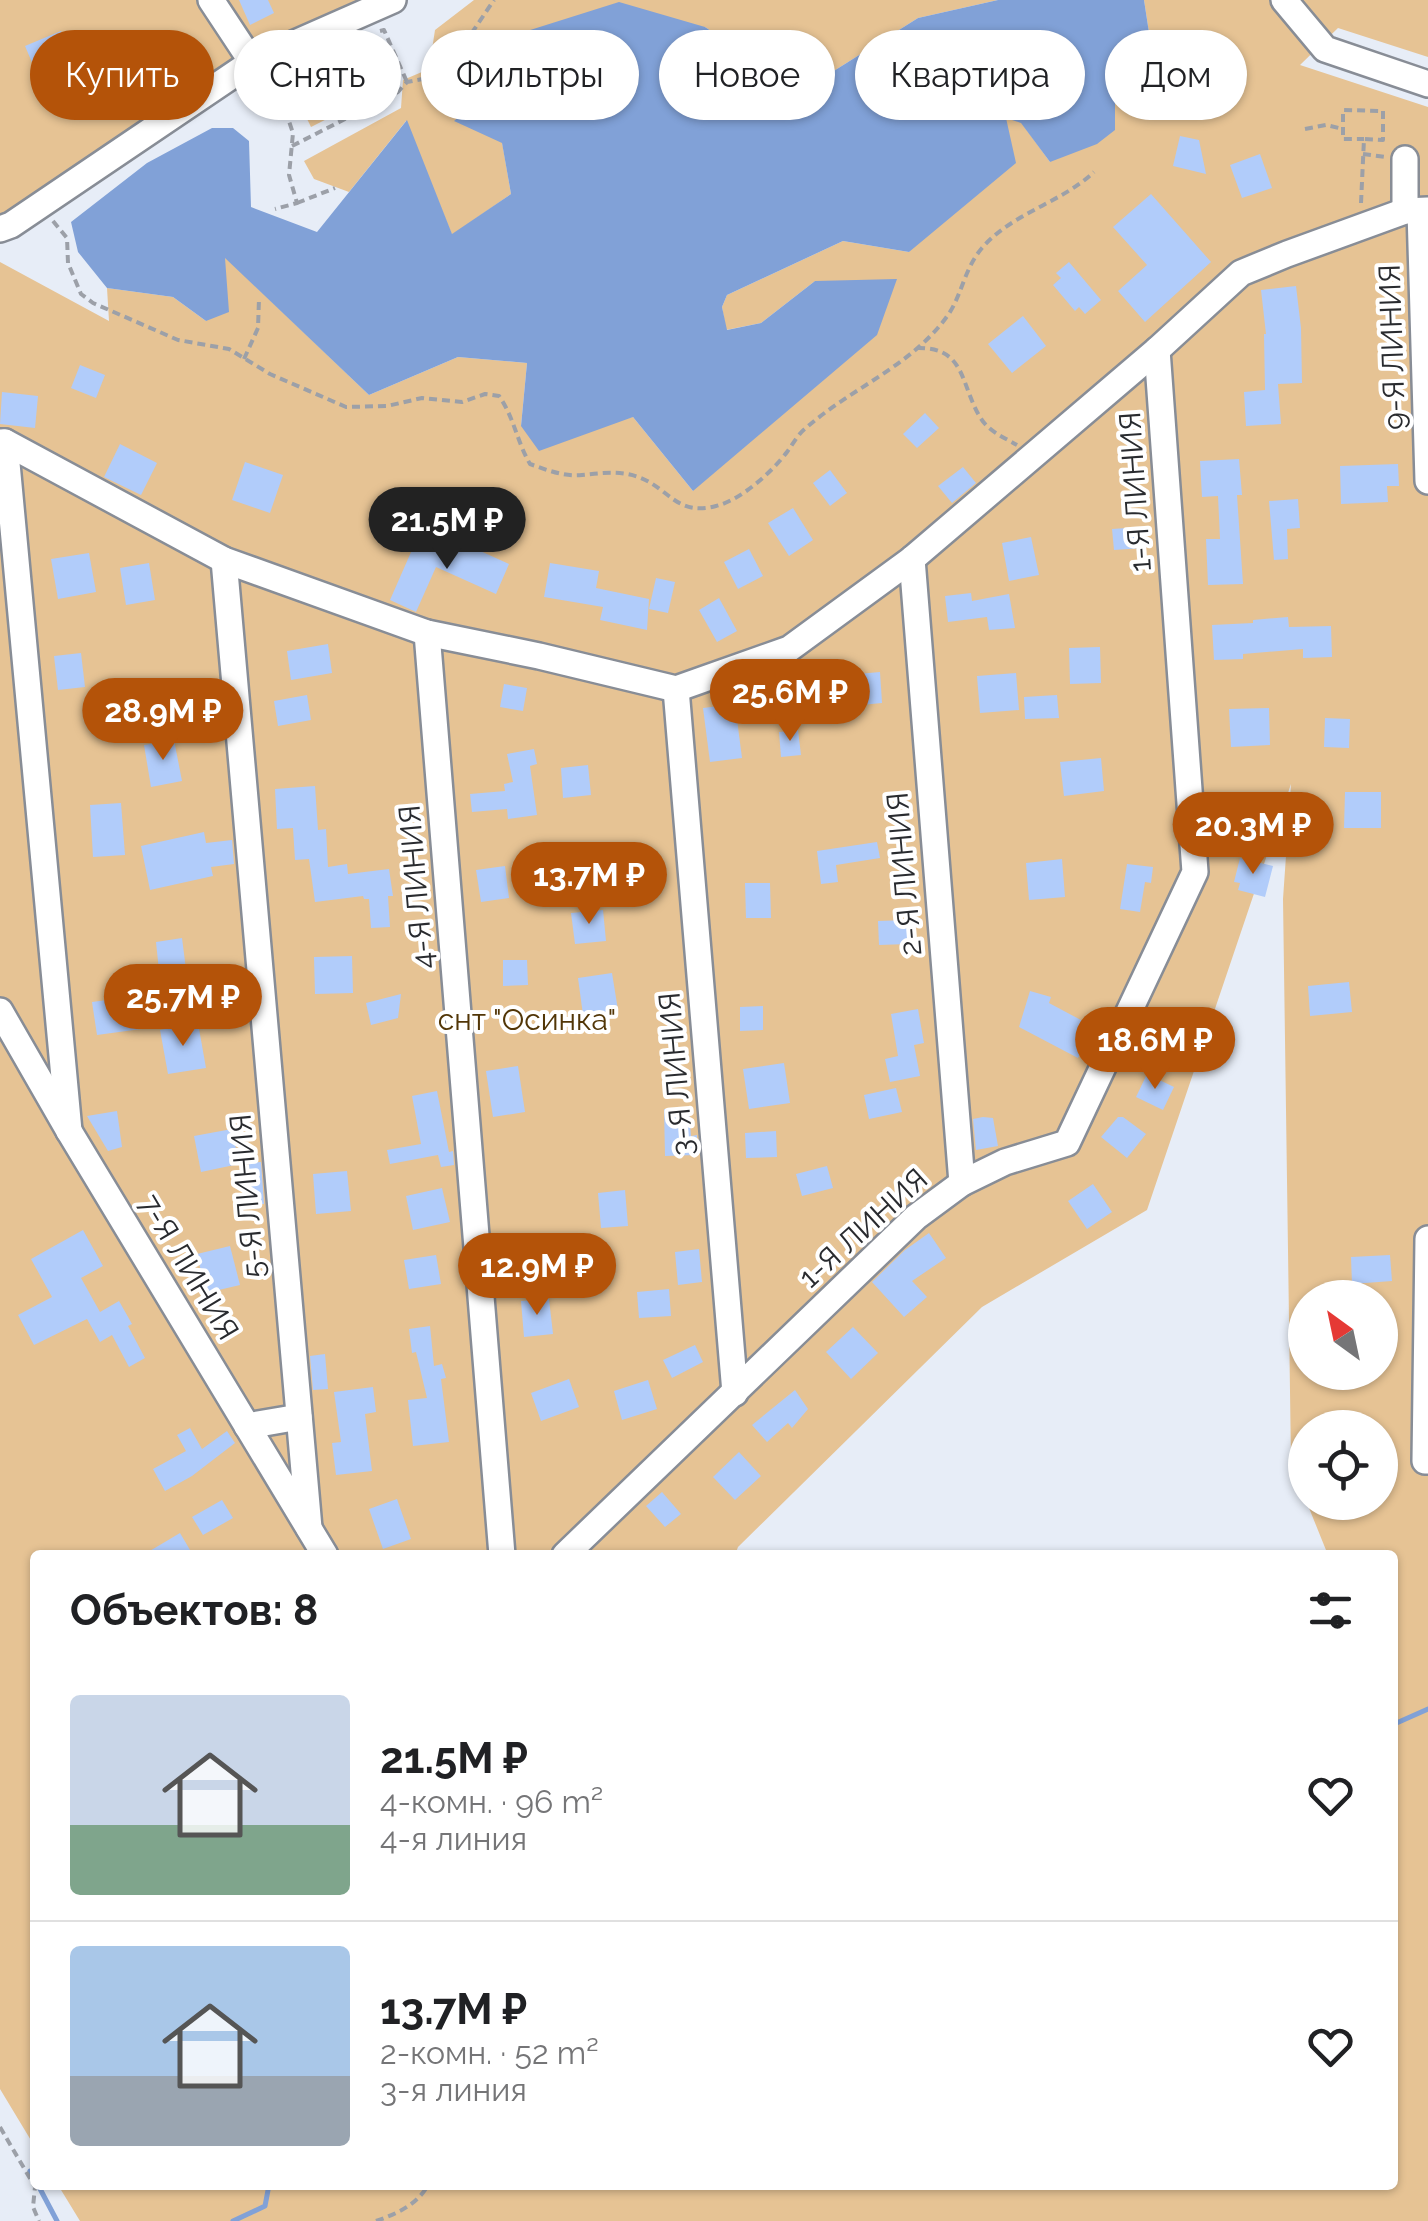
<!DOCTYPE html>
<html lang="ru">
<head>
<meta charset="utf-8">
<style>
	:root { --surface:#fff; --page:#f2f2f2; --text:#202124; --muted:#757577; --line:#e0e0e0; --accent:#b45309 }
	body { margin:0; font-family:Raleway,sans-serif; background:var(--page); color:var(--text); height:100vh; display:flex; flex-direction:column; font-size:38px; white-space:nowrap }
	* { box-sizing:border-box; margin:0 }
	p { font-size:32px; color:var(--muted) }
	.icon { flex:none; width:55px; height:55px; fill:none; stroke:currentColor; stroke-width:2; stroke-linecap:round; stroke-linejoin:round }
	.map { position:relative; flex:1; overflow:hidden }
	.details { position:absolute; left:30px; top:1550px; width:1368px; height:640px; display:flex; flex-direction:column; background:var(--surface); border-radius:10px; box-shadow:0 2px 8px #0004 }
	.details>* { flex:none }
	.hud { position:absolute; left:30px; top:30px; width:1370px; height:90px; display:flex; gap:20px }
	.needle { width:65px; rotate:327deg }
	.tools { position:absolute; left:1288px; top:1280px; display:grid; gap:20px }
	.tools a { display:grid; place-items:center; width:110px; height:110px; border-radius:50%; background:var(--surface); box-shadow:0 2px 8px #0004; font-size:50px }
	.price { position:absolute; translate:-50% -85px; padding:0 22px; border-radius:35px; background:var(--accent); color:#fff; font-size:32px; line-height:65px; filter:drop-shadow(0 2px 5px #0008) }
	.price::after { content:''; position:absolute; left:50%; top:60px; width:30px; height:22px; margin-left:-15px; background:inherit; clip-path:polygon(0 0,100% 0,50% 100%) }
	.price.on { background:#222; color:#fff }
	ul { padding:0; list-style:none }
	li { display:flex; align-items:center; gap:30px; height:250px; padding:0 40px }
	li+li { border-top:2px solid var(--line) }
	li span { display:grid; place-items:center; flex:none; width:280px; height:200px; border-radius:10px; color:#555 }
	li>.icon { margin-inline-start:auto }
	span .icon { width:120px; height:120px; fill:#fffc; stroke-width:1 }
	li b { font-size:42px }
	h2 { display:flex; justify-content:space-between; align-items:center; height:120px; padding:0 40px; font-size:42px }
	.pill { padding:0 35px; border-radius:45px; background:var(--surface); box-shadow:0 2px 8px #0004; font-size:35px; line-height:90px }
	.pill.on { background:var(--accent); color:#fff }
	.map>svg:first-child { display:block }
	.green { fill:#e6c394; fill-rule:evenodd }
	.water { fill:#81a1d7 }
	.lines { fill:none; stroke-linecap:round; stroke-linejoin:round }
	.stream { stroke:#81a1d7; stroke-width:5 }
	.building { fill:#b1ccfa }
	.minor-casing { stroke:#888d96; stroke-width:30 }
	.path { stroke:#9ca0a8; stroke-width:4; stroke-dasharray:8 5; stroke-linecap:butt }
	.minor { stroke:#fff; stroke-width:25 }
	.labels { text-anchor:middle; dominant-baseline:central; stroke-width:8; stroke-linejoin:round; paint-order:stroke }
	.street-label { font-size:30px; fill:#292b2f; stroke:#fff }
	.park-label { font-size:30px; fill:#523607; stroke:#fff }
</style>
</head>
<body>
<div class="map">
<svg width="1428" height="2221" viewBox="0 0 1428 2221">
	<rect width="100%" height="100%" fill="#e7edf7"/>
	<!-- green -->
	<g class="green">
		<path d="M 0,0 L 395,0 L 252,62 L 0,229 Z"/>
		<path d="M 474,0 L 998,0 L 918,18 L 802,91 L 705,27 L 502,142 L 511,194 L 452,235 L 406,121 L 349,192 L 314,179 L 304,161 L 401,108 L 403,80 L 429,69 L 435,30 Z"/>
		<path d="M 1144,0 L 1428,0 L 1428,57 L 1338,28 L 1300,65 L 1428,107 L 1428,2221 L 80,2221 L 58,2185 L 1392,2185 L 1392,1555 L 1328,1555 L 1307,1503 L 1380,1502 L 1380,1428 L 1305,1428 L 1305,1497 L 1291,1461 L 1283,899 L 1291,784 L 1147,1210 L 982,1307 L 738,1547 L 735,1555 L 35,1555 L 35,2147 L 0,2089 L 0,262 L 109,321 L 107,288 L 173,297 L 206,321 L 224,256 L 369,395 L 458,357 L 527,363 L 521,426 L 633,417 L 693,491 L 815,281 L 761,323 L 726,330 L 722,307 L 727,295 L 843,241 L 909,252 L 1006,118 L 1021,122 L 1050,162 L 1115,77 L 1154,65 ZM 1305,1298 L 1380,1298 L 1380,1372 L 1305,1372 Z"/>
		<path d="M 375,38 L 398,83 L 311,127 L 289,82 Z"/>
	</g>
	<!-- water -->
	<path class="water" d="M 998,0 L 1144,0 L 1154,65 L 1115,77 L 1115,130 L 1097,144 L 1050,162 L 1021,123 L 1006,118 L 1016,163 L 909,252 L 843,241 L 727,295 L 722,307 L 727,330 L 761,323 L 815,281 L 897,279 L 877,335 L 693,491 L 633,417 L 539,451 L 521,426 L 527,363 L 458,357 L 369,395 L 225,258 L 229,312 L 206,321 L 173,297 L 107,288 L 78,252 L 71,222 L 147,163 L 212,128 L 233,128 L 249,141 L 251,207 L 317,232 L 407,120 L 452,234 L 511,194 L 502,143 L 454,121 L 490,90 L 505,38 L 619,2 L 705,27 L 802,91 L 918,18 Z"/>
	<g class="lines">
		<!-- stream -->
		<g class="stream">
			<path d="M 1392,1725 L 1428,1709"/>
			<path d="M 30,2171 L 35,2180"/>
			<path d="M 38,2185 L 57,2221"/>
			<path d="M 233,2221 L 265,2206 L 269,2185"/>
		</g>
	</g>
	<!-- building -->
	<g class="building">
		<path d="M 239,0 L 268,0 L 274,13 L 250,25 Z"/>
		<path d="M 61,31 L 75,63 L 39,79 L 25,46 Z"/>
		<path d="M 1180,136 L 1199,140 L 1206,174 L 1173,166 Z"/>
		<path d="M 1260,154 L 1272,188 L 1242,198 L 1230,165 Z"/>
		<path d="M 1151,194 L 1211,262 L 1145,322 L 1118,291 L 1147,265 L 1113,227 Z"/>
		<path d="M 1069,262 L 1101,300 L 1085,314 L 1079,307 L 1075,311 L 1053,285 L 1061,278 L 1056,273 Z"/>
		<path d="M 1296,286 L 1301,328 L 1302,383 L 1278,384 L 1281,424 L 1246,426 L 1244,392 L 1265,390 L 1264,334 L 1266,334 L 1261,290 Z"/>
		<path d="M 1023,316 L 1046,346 L 1012,373 L 988,344 Z"/>
		<path d="M 80,365 L 105,375 L 96,398 L 71,388 Z"/>
		<path d="M 2,392 L 38,396 L 35,428 L 0,424 Z"/>
		<path d="M 925,413 L 939,428 L 917,448 L 903,434 Z"/>
		<path d="M 120,444 L 157,463 L 141,495 L 104,477 Z"/>
		<path d="M 1239,459 L 1242,495 L 1237,495 L 1243,584 L 1208,585 L 1206,539 L 1220,539 L 1218,496 L 1202,497 L 1200,461 Z"/>
		<path d="M 245,462 L 283,475 L 270,513 L 232,500 Z"/>
		<path d="M 1398,464 L 1399,486 L 1387,486 L 1388,502 L 1341,504 L 1340,466 Z"/>
		<path d="M 963,467 L 976,483 L 952,503 L 938,486 Z"/>
		<path d="M 830,470 L 847,493 L 830,506 L 813,483 Z"/>
		<path d="M 1298,499 L 1300,528 L 1287,529 L 1288,559 L 1274,560 L 1269,501 Z"/>
		<path d="M 793,508 L 813,540 L 789,556 L 768,523 Z"/>
		<path d="M 1141,527 L 1143,548 L 1114,550 L 1112,529 Z"/>
		<path d="M 1031,537 L 1039,575 L 1009,581 L 1002,543 Z"/>
		<path d="M 456,540 L 509,564 L 496,594 L 436,567 L 416,612 L 390,600 L 415,543 L 449,557 Z"/>
		<path d="M 749,549 L 763,576 L 738,589 L 724,562 Z"/>
		<path d="M 89,553 L 96,592 L 58,599 L 51,559 Z"/>
		<path d="M 149,563 L 155,600 L 126,605 L 120,568 Z"/>
		<path d="M 550,563 L 599,571 L 596,588 L 649,599 L 647,630 L 600,620 L 603,607 L 544,597 Z"/>
		<path d="M 656,578 L 675,582 L 668,613 L 649,609 Z"/>
		<path d="M 971,593 L 972,601 L 1009,594 L 1015,628 L 989,630 L 987,617 L 948,622 L 945,596 Z"/>
		<path d="M 719,598 L 737,631 L 717,642 L 699,610 Z"/>
		<path d="M 1288,617 L 1289,627 L 1331,626 L 1332,657 L 1303,658 L 1303,649 L 1243,654 L 1243,659 L 1214,660 L 1212,625 L 1253,623 L 1253,620 Z"/>
		<path d="M 328,644 L 332,673 L 291,680 L 287,651 Z"/>
		<path d="M 1100,647 L 1101,683 L 1070,684 L 1069,648 Z"/>
		<path d="M 81,653 L 85,687 L 58,690 L 54,656 Z"/>
		<path d="M 880,672 L 882,703 L 861,705 L 858,674 Z"/>
		<path d="M 1016,673 L 1019,710 L 980,713 L 977,676 Z"/>
		<path d="M 504,684 L 527,688 L 523,711 L 500,707 Z"/>
		<path d="M 307,695 L 311,720 L 278,726 L 274,701 Z"/>
		<path d="M 1057,695 L 1059,718 L 1025,719 L 1024,697 Z"/>
		<path d="M 735,704 L 742,758 L 710,762 L 703,708 Z"/>
		<path d="M 1269,708 L 1270,745 L 1231,747 L 1229,709 Z"/>
		<path d="M 1325,718 L 1350,719 L 1349,748 L 1324,747 Z"/>
		<path d="M 798,730 L 801,755 L 781,757 L 779,732 Z"/>
		<path d="M 174,740 L 182,781 L 151,787 L 144,745 Z"/>
		<path d="M 534,749 L 537,764 L 530,766 L 537,815 L 508,819 L 507,809 L 472,812 L 470,794 L 505,791 L 504,784 L 513,782 L 507,754 Z"/>
		<path d="M 1101,758 L 1104,791 L 1064,796 L 1060,762 Z"/>
		<path d="M 588,765 L 591,795 L 563,798 L 561,768 Z"/>
		<path d="M 315,786 L 318,830 L 326,829 L 328,867 L 347,864 L 348,874 L 389,869 L 393,896 L 388,896 L 390,927 L 371,928 L 369,899 L 364,899 L 363,896 L 315,902 L 309,859 L 295,860 L 293,828 L 277,829 L 275,789 Z"/>
		<path d="M 1345,792 L 1381,792 L 1381,828 L 1344,828 Z"/>
		<path d="M 121,803 L 125,855 L 93,857 L 90,805 Z"/>
		<path d="M 204,832 L 206,843 L 232,840 L 234,864 L 211,867 L 213,876 L 150,890 L 141,846 Z"/>
		<path d="M 877,842 L 880,858 L 836,865 L 838,882 L 821,884 L 817,851 Z"/>
		<path d="M 569,855 L 596,855 L 596,888 L 570,888 Z"/>
		<path d="M 1240,858 L 1273,866 L 1265,897 L 1238,890 L 1240,883 L 1234,882 Z"/>
		<path d="M 1062,859 L 1065,897 L 1029,900 L 1026,863 Z"/>
		<path d="M 1127,864 L 1153,867 L 1151,883 L 1145,882 L 1140,912 L 1120,909 Z"/>
		<path d="M 505,866 L 509,898 L 481,902 L 476,870 Z"/>
		<path d="M 745,883 L 770,883 L 771,918 L 746,918 Z"/>
		<path d="M 603,910 L 606,941 L 575,944 L 571,913 Z"/>
		<path d="M 907,920 L 908,944 L 879,945 L 878,921 Z"/>
		<path d="M 182,938 L 189,993 L 173,995 L 169,970 L 159,971 L 156,942 Z"/>
		<path d="M 352,956 L 353,993 L 315,994 L 314,957 Z"/>
		<path d="M 503,960 L 527,960 L 528,985 L 503,986 Z"/>
		<path d="M 612,973 L 618,1010 L 583,1015 L 578,978 Z"/>
		<path d="M 1349,982 L 1352,1012 L 1310,1016 L 1308,986 Z"/>
		<path d="M 1030,991 L 1051,997 L 1049,1003 L 1094,1027 L 1078,1058 L 1019,1027 Z"/>
		<path d="M 401,994 L 398,1018 L 371,1025 L 366,1003 Z"/>
		<path d="M 136,996 L 141,1029 L 97,1035 L 92,1002 Z"/>
		<path d="M 763,1006 L 763,1030 L 740,1031 L 740,1007 Z"/>
		<path d="M 918,1009 L 924,1043 L 914,1045 L 920,1076 L 890,1082 L 885,1059 L 898,1056 L 891,1014 Z"/>
		<path d="M 198,1023 L 206,1068 L 168,1074 L 160,1030 Z"/>
		<path d="M 1175,1024 L 1196,1036 L 1180,1063 L 1159,1051 Z"/>
		<path d="M 784,1063 L 790,1103 L 749,1109 L 743,1069 Z"/>
		<path d="M 518,1066 L 525,1112 L 493,1117 L 486,1071 Z"/>
		<path d="M 1147,1074 L 1174,1087 L 1163,1110 L 1136,1097 Z"/>
		<path d="M 896,1088 L 902,1112 L 869,1119 L 864,1095 Z"/>
		<path d="M 437,1091 L 449,1152 L 453,1151 L 454,1165 L 441,1167 L 438,1155 L 390,1164 L 387,1150 L 421,1144 L 412,1096 Z"/>
		<path d="M 664,1109 L 689,1109 L 691,1136 L 697,1135 L 697,1155 L 665,1156 Z"/>
		<path d="M 117,1111 L 122,1147 L 108,1151 L 87,1116 Z"/>
		<path d="M 983,1117 L 993,1118 L 998,1146 L 976,1150 L 973,1119 Z"/>
		<path d="M 1118,1117 L 1123,1117 L 1146,1134 L 1127,1158 L 1101,1137 Z"/>
		<path d="M 232,1129 L 239,1164 L 201,1172 L 194,1136 Z"/>
		<path d="M 776,1131 L 777,1157 L 746,1158 L 745,1133 Z"/>
		<path d="M 261,1162 L 264,1204 L 250,1204 L 249,1163 Z"/>
		<path d="M 827,1166 L 833,1188 L 802,1196 L 796,1174 Z"/>
		<path d="M 347,1171 L 351,1211 L 316,1214 L 313,1174 Z"/>
		<path d="M 1093,1184 L 1112,1212 L 1087,1229 L 1068,1201 Z"/>
		<path d="M 442,1188 L 450,1222 L 413,1230 L 406,1196 Z"/>
		<path d="M 625,1190 L 628,1226 L 601,1228 L 598,1193 Z"/>
		<path d="M 83,1230 L 103,1266 L 81,1278 L 100,1312 L 119,1301 L 132,1324 L 128,1326 L 145,1358 L 129,1367 L 112,1335 L 100,1342 L 87,1319 L 34,1345 L 18,1315 L 52,1297 L 31,1259 Z"/>
		<path d="M 929,1233 L 946,1258 L 912,1281 L 927,1297 L 904,1317 L 872,1282 L 905,1250 Z"/>
		<path d="M 230,1246 L 240,1285 L 206,1293 L 197,1254 Z"/>
		<path d="M 699,1249 L 702,1282 L 678,1285 L 675,1252 Z"/>
		<path d="M 436,1255 L 441,1284 L 409,1289 L 404,1260 Z"/>
		<path d="M 1390,1255 L 1392,1281 L 1352,1284 L 1351,1257 Z"/>
		<path d="M 669,1289 L 671,1316 L 639,1318 L 637,1292 Z"/>
		<path d="M 549,1299 L 553,1334 L 524,1337 L 521,1301 Z"/>
		<path d="M 430,1326 L 434,1366 L 442,1364 L 446,1378 L 441,1379 L 449,1442 L 413,1446 L 408,1400 L 427,1398 L 416,1352 L 412,1353 L 409,1329 Z"/>
		<path d="M 853,1327 L 878,1353 L 851,1379 L 826,1352 Z"/>
		<path d="M 695,1345 L 703,1362 L 672,1378 L 663,1360 Z"/>
		<path d="M 325,1354 L 328,1389 L 313,1390 L 310,1356 Z"/>
		<path d="M 569,1379 L 579,1407 L 541,1421 L 531,1393 Z"/>
		<path d="M 648,1380 L 657,1409 L 622,1420 L 614,1391 Z"/>
		<path d="M 373,1387 L 376,1412 L 365,1414 L 372,1471 L 336,1475 L 332,1443 L 341,1442 L 334,1392 Z"/>
		<path d="M 795,1390 L 808,1409 L 792,1428 L 788,1423 L 767,1442 L 752,1425 Z"/>
		<path d="M 190,1428 L 202,1449 L 227,1431 L 235,1443 L 192,1476 L 165,1491 L 153,1469 L 186,1451 L 177,1435 Z"/>
		<path d="M 739,1452 L 761,1476 L 735,1500 L 713,1477 Z"/>
		<path d="M 662,1492 L 681,1514 L 665,1527 L 646,1506 Z"/>
		<path d="M 397,1499 L 411,1539 L 383,1549 L 369,1509 Z"/>
		<path d="M 222,1500 L 233,1518 L 203,1535 L 192,1517 Z"/>
		<path d="M 180,1533 L 193,1555 L 143,1555 Z"/>
	</g>
	<g class="lines">
		<!-- minor casing -->
		<g class="minor-casing">
			<g id="minor">
				<path d="M 211,0 L 252,62"/>
				<path d="M 1284,0 L 1325,49 L 1428,84"/>
				<path d="M 1405,211 L 1405,159"/>
				<path d="M 1420,211 L 1428,481"/>
				<path d="M 0,229 L 11,225 L 252,62 L 393,0"/>
				<path d="M 0,442 L 5,442 L 224,560 L 427,633 L 539,656 L 676,689 L 789,649 L 912,559 L 1157,350 L 1241,273 L 1287,254 L 1405,211 L 1428,210"/>
				<path d="M 5,442 L 69,1131"/>
				<path d="M 912,559 L 962,1183"/>
				<path d="M 224,560 L 309,1528"/>
				<path d="M 427,633 L 502,1555"/>
				<path d="M 676,689 L 735,1393"/>
				<path d="M 0,1011 L 69,1131 L 325,1555"/>
				<path d="M 1428,1239 L 1425,1461 L 1428,1461"/>
				<path d="M 247,1426 L 299,1417"/>
				<path d="M 565,1555 L 916,1217 L 962,1183 L 1005,1162 L 1067,1143 L 1195,872 L 1157,350"/>
			</g>
		</g>
		<!-- path -->
		<g class="path">
			<path d="M 380,31 L 384,30 L 407,82"/>
			<path d="M 264,78 L 283,104 L 293,133 L 289,175 L 297,203 L 275,209"/>
			<path d="M 1305,129 L 1326,125 L 1343,129"/>
			<path d="M 292,146 L 398,92 L 407,82 L 433,77 L 442,52 L 469,37 L 494,0"/>
			<path d="M 1363,154 L 1386,157"/>
			<path d="M 297,203 L 335,188"/>
			<path d="M 1361,203 L 1364,139 L 1383,140 L 1383,111 L 1343,110 L 1343,139 L 1364,139"/>
			<path d="M 53,221 L 67,238 L 68,263 L 81,294 L 93,303 L 178,340 L 229,349 L 270,374 L 346,407 L 387,406 L 422,398 L 462,402 L 485,394 L 499,396 C 514,417 517,442 530,464 C 547,470 564,477 582,475 C 602,473 621,470 641,478 C 670,490 677,516 716,506 C 741,500 772,472 787,452 C 793,444 798,434 806,428 C 851,388 912,366 948,315 C 962,295 964,269 982,248 C 1012,213 1061,203 1094,172"/>
			<path d="M 917,348 C 966,347 960,384 980,417 C 988,431 1003,437 1017,445"/>
			<path d="M 244,359 L 258,328 L 259,299"/>
			<path d="M 0,2127 L 35,2187 L 33,2207 L 39,2221"/>
			<path d="M 376,2221 C 396,2214 417,2205 428,2185"/>
		</g>
		<!-- minor -->
		<use href="#minor" class="minor"/>
	</g>
	<g class="labels">
		<!-- street labels -->
		<g class="street-label">
			<text transform="translate(1392 347) rotate(-92)">9-Я ЛИНИЯ</text>
			<text transform="translate(1135 492) rotate(-94)">1-Я ЛИНИЯ</text>
			<text transform="translate(904 874) rotate(-95)">2-Я ЛИНИЯ</text>
			<text transform="translate(416 887) rotate(-95)">4-Я ЛИНИЯ</text>
			<text transform="translate(676 1074) rotate(-95)">3-Я ЛИНИЯ</text>
			<text transform="translate(247 1196) rotate(-95)">5-Я ЛИНИЯ</text>
			<text transform="translate(863 1228) rotate(-42)">1-Я ЛИНИЯ</text>
			<text transform="translate(189 1267) rotate(59)">7-Я ЛИНИЯ</text>
		</g>
		<!-- park labels -->
		<g class="park-label">
			<text x="527" y="1019">снт "Осинка"</text>
		</g>
	</g>
</svg>
<div class="tools">
<a><svg class="needle" viewBox="-14 -14 28 28"><path d="M0-13l5 13h-10z" fill="#e53935"/><path d="M0 13l5-13h-10z" fill="#757577"/></svg></a>
<a><svg class="icon" aria-label="locate" viewBox="0 0 24 24"><circle cx="12" cy="12" r="6"/><path d="M12 2v4M12 18v4M2 12h4M18 12h4"/></svg></a>
</div>
<b class="price on" style="left:447px;top:572px">21.5M ₽</b>
<b class="price" style="left:790px;top:744px">25.6M ₽</b>
<b class="price" style="left:163px;top:763px">28.9M ₽</b>
<b class="price" style="left:1253px;top:877px">20.3M ₽</b>
<b class="price" style="left:589px;top:927px">13.7M ₽</b>
<b class="price" style="left:183px;top:1049px">25.7M ₽</b>
<b class="price" style="left:1155px;top:1092px">18.6M ₽</b>
<b class="price" style="left:537px;top:1318px">12.9M ₽</b>
<div class="hud">
<a class="pill on">Купить</a>
<a class="pill">Снять</a>
<a class="pill">Фильтры</a>
<a class="pill">Новое</a>
<a class="pill">Квартира</a>
<a class="pill">Дом</a>
</div>
<section class="details">
<h2>Объектов: 8<svg class="icon" aria-label="filters" viewBox="0 0 24 24"><path d="M4 7h16M4 17h16"/><circle cx="9" cy="7" r="2"/><circle cx="15" cy="17" r="2"/></svg></h2>
<ul>
<li><span style="background:linear-gradient(#c9d6e8 65%,#7fa58c 0)"><svg class="icon" aria-label="home" viewBox="0 0 24 24"><path d="M3 11l9-7 9 7M6 9v11h12V9"/></svg></span><div><b>21.5M ₽</b><p>4-комн. · 96 m²</p><p>4-я линия</p></div><svg class="icon" aria-label="heart" viewBox="0 0 24 24"><path d="M12 20l-8-8c-3-5 5-10 8-4 3-6 11-1 8 4z"/></svg></li>
<li><span style="background:linear-gradient(#a9c7e8 65%,#9aa5b1 0)"><svg class="icon" aria-label="home" viewBox="0 0 24 24"><path d="M3 11l9-7 9 7M6 9v11h12V9"/></svg></span><div><b>13.7M ₽</b><p>2-комн. · 52 m²</p><p>3-я линия</p></div><svg class="icon" aria-label="heart" viewBox="0 0 24 24"><path d="M12 20l-8-8c-3-5 5-10 8-4 3-6 11-1 8 4z"/></svg></li>
</ul>
</section>
</div>
</body>
</html>
